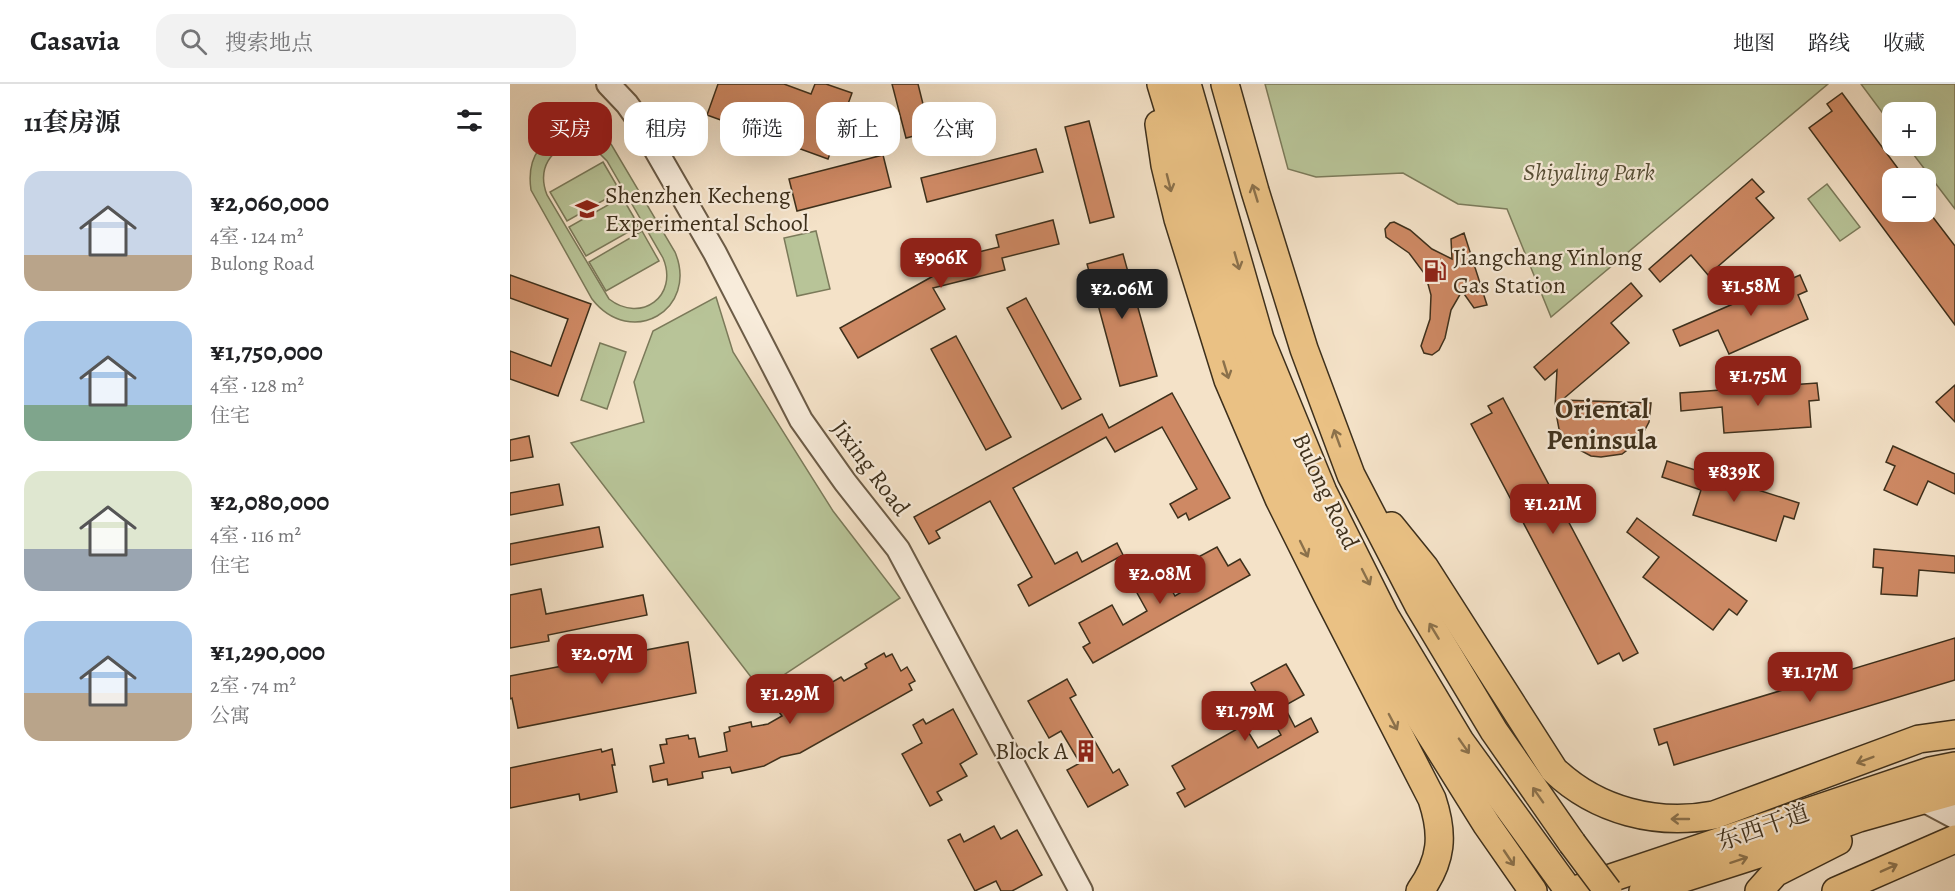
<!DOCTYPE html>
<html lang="zh">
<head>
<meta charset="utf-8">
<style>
	:root { --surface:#fff; --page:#f2f2f2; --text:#202124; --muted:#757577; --line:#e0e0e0; --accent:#8f2418 }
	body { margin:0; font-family:Alegreya,"Noto Serif SC",serif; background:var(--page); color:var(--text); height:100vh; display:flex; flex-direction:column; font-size:22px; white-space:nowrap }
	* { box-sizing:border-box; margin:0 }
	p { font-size:20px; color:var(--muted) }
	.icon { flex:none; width:33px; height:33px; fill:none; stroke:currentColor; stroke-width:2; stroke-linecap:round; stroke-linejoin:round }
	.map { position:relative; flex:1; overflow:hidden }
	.details { display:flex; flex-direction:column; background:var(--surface); width:510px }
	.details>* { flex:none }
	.hud { position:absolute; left:18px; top:18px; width:570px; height:54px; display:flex; gap:12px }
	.tools { position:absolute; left:1372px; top:18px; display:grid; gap:12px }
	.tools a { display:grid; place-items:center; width:54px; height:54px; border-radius:12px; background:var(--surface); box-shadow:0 6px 24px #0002; font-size:30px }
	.price { position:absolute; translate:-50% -51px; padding:0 14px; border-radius:12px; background:var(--accent); color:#fff; font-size:20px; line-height:39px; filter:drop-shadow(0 2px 3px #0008) }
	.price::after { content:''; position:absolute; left:50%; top:36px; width:18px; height:14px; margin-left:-9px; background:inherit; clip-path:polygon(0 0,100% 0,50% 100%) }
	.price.active { background:#222; color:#fff }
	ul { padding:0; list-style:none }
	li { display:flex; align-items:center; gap:18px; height:150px; padding:0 24px }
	li span { display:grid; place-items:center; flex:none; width:168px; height:120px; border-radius:18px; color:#555 }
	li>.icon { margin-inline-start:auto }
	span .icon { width:72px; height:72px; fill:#fffc; stroke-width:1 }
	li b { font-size:26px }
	h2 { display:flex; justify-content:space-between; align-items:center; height:72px; padding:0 24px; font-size:26px }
	.pill { padding:0 21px; border-radius:18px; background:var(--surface); box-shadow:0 6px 24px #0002; font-size:21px; line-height:54px }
	.pill.active { background:var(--accent); color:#fff }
	header { display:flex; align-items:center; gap:36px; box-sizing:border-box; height:84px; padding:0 30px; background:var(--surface); border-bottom:2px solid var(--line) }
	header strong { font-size:28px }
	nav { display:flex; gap:33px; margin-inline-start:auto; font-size:21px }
	.search { width:420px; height:54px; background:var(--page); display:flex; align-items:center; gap:15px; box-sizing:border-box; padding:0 21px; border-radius:18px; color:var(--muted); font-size:22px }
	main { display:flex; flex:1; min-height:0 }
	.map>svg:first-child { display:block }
	.green { fill:#b8c498; stroke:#7b7a5a; stroke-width:1.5; fill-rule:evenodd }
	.building { fill:#ce8964; stroke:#3e301c; stroke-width:1.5 }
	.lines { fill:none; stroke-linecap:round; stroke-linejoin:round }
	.minor-casing { stroke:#6c5c47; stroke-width:26 }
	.major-casing { stroke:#3e301c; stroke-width:30 }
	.minor { stroke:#f8ecdb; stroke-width:22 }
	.major { stroke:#eac184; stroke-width:27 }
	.major-bridge-casing { stroke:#3e301c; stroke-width:30; stroke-linecap:butt }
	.major-bridge { stroke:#eac184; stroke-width:27 }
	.oneway { stroke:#8b714b }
	.labels { text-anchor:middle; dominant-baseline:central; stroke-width:4.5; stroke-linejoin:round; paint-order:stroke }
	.park-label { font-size:24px; font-style:italic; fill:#564e35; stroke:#f8ecdb }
	.poi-label { font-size:24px; fill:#3e301c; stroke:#f8ecdb; text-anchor:start }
	.street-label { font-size:24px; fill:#3e301c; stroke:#f8ecdb }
	.quarter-label { font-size:27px; font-weight:bold; fill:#3e301c; stroke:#f8ecdb }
</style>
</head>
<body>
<header>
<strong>Casavia</strong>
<div class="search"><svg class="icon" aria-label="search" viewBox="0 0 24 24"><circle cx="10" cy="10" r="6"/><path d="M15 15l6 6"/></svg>搜索地点</div>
<nav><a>地图</a><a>路线</a><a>收藏</a></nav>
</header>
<main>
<section class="details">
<h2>11套房源<svg class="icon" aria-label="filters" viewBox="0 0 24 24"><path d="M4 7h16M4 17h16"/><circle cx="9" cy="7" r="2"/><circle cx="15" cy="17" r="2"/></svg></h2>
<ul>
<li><span style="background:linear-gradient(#c9d6e8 70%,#b9a48a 0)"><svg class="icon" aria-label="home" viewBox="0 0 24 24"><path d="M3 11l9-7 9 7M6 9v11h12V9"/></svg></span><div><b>¥2,060,000</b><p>4室 · 124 m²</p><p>Bulong Road</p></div></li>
<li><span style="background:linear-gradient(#a9c7e8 70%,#7fa58c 0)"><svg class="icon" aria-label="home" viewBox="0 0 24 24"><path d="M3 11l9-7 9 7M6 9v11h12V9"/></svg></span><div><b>¥1,750,000</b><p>4室 · 128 m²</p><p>住宅</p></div></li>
<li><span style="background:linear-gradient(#dfe7d0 65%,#9aa5b1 0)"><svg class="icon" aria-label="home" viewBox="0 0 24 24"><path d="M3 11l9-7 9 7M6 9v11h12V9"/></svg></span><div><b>¥2,080,000</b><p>4室 · 116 m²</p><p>住宅</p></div></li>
<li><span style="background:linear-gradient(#a9c7e8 60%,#b9a48a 0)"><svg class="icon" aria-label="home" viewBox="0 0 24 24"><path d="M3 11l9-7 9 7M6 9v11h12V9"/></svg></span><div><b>¥1,290,000</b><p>2室 · 74 m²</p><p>公寓</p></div></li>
</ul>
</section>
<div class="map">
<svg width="1445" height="807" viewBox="0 0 1445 807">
	<rect width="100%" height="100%" fill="#f4e2c8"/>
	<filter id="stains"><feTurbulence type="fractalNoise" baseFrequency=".00333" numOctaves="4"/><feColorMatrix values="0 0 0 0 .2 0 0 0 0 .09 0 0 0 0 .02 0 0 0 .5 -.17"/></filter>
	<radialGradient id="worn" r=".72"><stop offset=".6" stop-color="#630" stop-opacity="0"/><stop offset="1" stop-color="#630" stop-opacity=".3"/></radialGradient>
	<!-- green -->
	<g class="green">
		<path d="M 755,0 L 1318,0 L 1041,233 L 997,125 L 948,120 L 893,89 L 806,93 L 778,85 Z"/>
		<path d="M 1351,0 L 1445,0 L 1445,125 L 1397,62 L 1416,62 L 1416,28 L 1383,28 L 1383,43 Z"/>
		<path d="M 67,46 C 81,48 90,52 101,60 L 165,168 C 189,226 121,265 82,215 L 21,106 C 16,72 33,50 67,46 ZM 67,60 L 84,64 L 97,77 L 153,174 C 169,212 131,240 99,215 L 37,111 C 27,85 40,63 67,60 Z"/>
		<path d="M 93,78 L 110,107 L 57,137 L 40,108 Z"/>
		<path d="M 1317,100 L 1350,143 L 1330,157 L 1298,115 Z"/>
		<path d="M 112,113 L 129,142 L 76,172 L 59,143 Z"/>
		<path d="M 132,147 L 149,177 L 96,207 L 79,178 Z"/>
		<path d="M 306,147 L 320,205 L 287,212 L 274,154 Z"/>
		<path d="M 206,213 L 223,268 L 323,427 L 390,514 L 251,606 L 61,359 L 134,338 L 124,298 L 143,247 Z"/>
		<path d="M 90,259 L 116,268 L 97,325 L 71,316 Z"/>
	</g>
	<!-- building -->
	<g class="building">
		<path d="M 208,0 L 274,0 L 301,10 L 305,0 L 316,0 L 342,9 L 318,75 L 197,31 Z"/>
		<path d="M 382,0 L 408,0 L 420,48 L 396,54 Z"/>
		<path d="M 1332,9 L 1395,94 L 1383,94 L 1383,128 L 1419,128 L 1445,162 L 1445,241 L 1299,44 L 1322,27 L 1317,20 Z"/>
		<path d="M 579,37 L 604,133 L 580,139 L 555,43 Z"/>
		<path d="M 526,65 L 533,88 L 417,118 L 411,94 Z"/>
		<path d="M 373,71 L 381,103 L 287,127 L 279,95 Z"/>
		<path d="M 1242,95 L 1254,108 L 1246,114 L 1264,134 L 1198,191 L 1181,171 L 1150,198 L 1139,185 Z"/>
		<path d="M 543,136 L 549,160 L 492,174 L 495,186 L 423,204 L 435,225 L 348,274 L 330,244 L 434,186 L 432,177 L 489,163 L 486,151 Z"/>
		<path d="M 884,138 L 900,146 L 922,165 L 942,175 L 941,155 L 954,149 L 977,221 L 964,224 L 952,207 L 941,226 L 935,254 L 929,266 L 922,271 L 914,269 L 911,262 L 920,235 L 921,211 L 918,200 L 914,189 L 899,169 L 876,153 L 875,145 L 880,139 Z"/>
		<path d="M 613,170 L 647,292 L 610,302 L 577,180 Z"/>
		<path d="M 0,191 L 81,220 L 48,312 L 0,295 L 0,267 L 41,282 L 58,235 L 0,214 Z"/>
		<path d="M 1290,191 L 1297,207 L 1288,211 L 1298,235 L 1219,270 L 1208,246 L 1170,262 L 1163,246 Z"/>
		<path d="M 1121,199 L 1132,212 L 1101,239 L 1119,259 L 1052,316 L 1141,319 L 1139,338 L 1129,357 L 1112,370 L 1091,373 L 1081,372 L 1062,362 L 1049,345 L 1045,324 L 1047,286 L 1035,296 L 1024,283 Z"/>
		<path d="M 516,214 L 571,315 L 552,325 L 497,224 Z"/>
		<path d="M 446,252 L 501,353 L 476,366 L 421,265 Z"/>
		<path d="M 1307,299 L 1309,316 L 1299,317 L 1301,343 L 1214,349 L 1212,323 L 1171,327 L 1170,309 Z"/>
		<path d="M 1445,301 L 1445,338 L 1426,318 Z"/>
		<path d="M 662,309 L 720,414 L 679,436 L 676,429 L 668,434 L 660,420 L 687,405 L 652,343 L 605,368 L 596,353 L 503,404 L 545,480 L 567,468 L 572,478 L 607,459 L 613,471 L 519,522 L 508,501 L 522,493 L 480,417 L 426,447 L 430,454 L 419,460 L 404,433 L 592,330 L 599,344 Z"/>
		<path d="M 993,314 L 1128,569 L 1113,577 L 1109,569 L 1088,580 L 961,340 L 982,329 L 978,322 Z"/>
		<path d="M 19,352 L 23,373 L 0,377 L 0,356 Z"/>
		<path d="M 1383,362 L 1445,390 L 1445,410 L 1418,397 L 1407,421 L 1374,406 L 1385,382 L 1376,378 Z"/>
		<path d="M 1157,377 L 1289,419 L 1284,435 L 1274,432 L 1266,457 L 1183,431 L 1191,406 L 1152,393 Z"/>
		<path d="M 49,400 L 53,421 L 0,431 L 0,409 Z"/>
		<path d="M 1127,434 L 1237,517 L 1227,531 L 1219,525 L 1203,546 L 1133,493 L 1149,473 L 1117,448 Z"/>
		<path d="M 89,443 L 93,463 L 0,481 L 0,460 Z"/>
		<path d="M 707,463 L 718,482 L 730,475 L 740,491 L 583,579 L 573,563 L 580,559 L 569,539 L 602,521 L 613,541 L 637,527 L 626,507 L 654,492 L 665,512 L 690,497 L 679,478 Z"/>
		<path d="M 1364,465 L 1445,472 L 1445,489 L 1409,486 L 1407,512 L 1371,510 L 1373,484 L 1363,483 Z"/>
		<path d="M 31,505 L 36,530 L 133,511 L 137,531 L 38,551 L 39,557 L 0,564 L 0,511 Z"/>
		<path d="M 1445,554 L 1445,596 L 1164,681 L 1157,658 L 1149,661 L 1144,645 Z"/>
		<path d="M 178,558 L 186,609 L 8,644 L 2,614 L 0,615 L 0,592 Z"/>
		<path d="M 374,569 L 376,573 L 382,570 L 391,587 L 397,583 L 405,597 L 399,600 L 402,606 L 290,669 L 271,673 L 254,682 L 222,689 L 220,683 L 192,688 L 193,694 L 158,701 L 157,695 L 143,698 L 140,682 L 154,679 L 150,661 L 157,660 L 156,655 L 178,651 L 179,655 L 185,654 L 189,673 L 217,667 L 214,649 L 220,647 L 219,643 L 241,638 L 242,643 L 258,640 L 272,632 L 269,628 L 288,617 L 291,621 L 302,615 L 314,608 L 312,604 L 331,593 L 334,597 L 357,584 L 355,580 Z"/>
		<path d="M 776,580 L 794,611 L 774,622 L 785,643 L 801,634 L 808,648 L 675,723 L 667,709 L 675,705 L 662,682 L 734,641 L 748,664 L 771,651 L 741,599 Z"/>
		<path d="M 557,595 L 566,611 L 560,614 L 603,689 L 609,685 L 618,701 L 578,723 L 557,686 L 570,679 L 551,647 L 539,654 L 518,617 Z"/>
		<path d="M 443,625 L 467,670 L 450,680 L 457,692 L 427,708 L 432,716 L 420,722 L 392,670 L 412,659 L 403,641 L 413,635 L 416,640 Z"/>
		<path d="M 91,665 L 92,668 L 102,665 L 105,681 L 102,681 L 107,708 L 70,716 L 69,710 L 0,724 L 0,684 Z"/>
		<path d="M 484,742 L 491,755 L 507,746 L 532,791 L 502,807 L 491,807 L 486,797 L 465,807 L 438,756 L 450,750 L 454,758 Z"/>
	</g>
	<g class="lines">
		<!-- minor casing -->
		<g class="minor-casing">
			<g id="minor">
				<path d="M 98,0 L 117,20 L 129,37 L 205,169 L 291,336 L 335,398 L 388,465 L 571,807"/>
				<path d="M 1413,716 L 1445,733"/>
			</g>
		</g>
		<!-- major casing -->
		<g class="major-casing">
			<g id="major">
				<path d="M 651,0 L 687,118 L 705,193 L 749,311 L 797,427 L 830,495 L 870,570 L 977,741 L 1023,807"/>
				<path d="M 677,0 L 750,255 L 813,408 L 875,532 L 950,657 L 1059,807"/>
				<path d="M 715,0 L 745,107 L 794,265 L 841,391 L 909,522 L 984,647 L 1062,759"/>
				<path d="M 649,40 L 655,81 L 668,135 L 718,296 L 769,415 L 817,511 L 922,715 C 934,751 932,776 910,807"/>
				<path d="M 881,442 L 915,484 L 1044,686 C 1087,727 1147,742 1204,731 L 1409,655 L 1445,650"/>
				<path d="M 1062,807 L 1420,687 L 1445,682"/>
				<path d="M 1133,807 L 1252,769 L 1349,734 L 1445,707"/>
				<path d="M 1249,807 L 1265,789 L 1328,757"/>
				<path d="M 1326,807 L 1445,755"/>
			</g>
		</g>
		<!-- minor -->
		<use href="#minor" class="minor"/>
		<!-- major -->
		<use href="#major" class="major"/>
		<!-- major-bridge casing -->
		<g class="major-bridge-casing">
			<path id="major-bridge" d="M 1062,759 L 1098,807"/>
		</g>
		<!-- major-bridge -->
		<use href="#major-bridge" class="major-bridge"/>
	</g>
	<!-- one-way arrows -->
	<defs><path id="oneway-shaft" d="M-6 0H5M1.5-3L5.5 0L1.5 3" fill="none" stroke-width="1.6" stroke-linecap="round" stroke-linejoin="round" transform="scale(1.5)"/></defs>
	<g class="oneway">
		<use href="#oneway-shaft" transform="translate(659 99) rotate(76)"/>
		<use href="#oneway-shaft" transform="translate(745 109) rotate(-107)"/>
		<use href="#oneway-shaft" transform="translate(727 177) rotate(74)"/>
		<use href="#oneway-shaft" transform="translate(716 286) rotate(73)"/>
		<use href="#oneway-shaft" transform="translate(827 354) rotate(-110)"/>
		<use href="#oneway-shaft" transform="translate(794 465) rotate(64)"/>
		<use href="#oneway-shaft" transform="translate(856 493) rotate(63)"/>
		<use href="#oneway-shaft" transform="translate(924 547) rotate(-121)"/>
		<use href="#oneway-shaft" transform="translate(883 638) rotate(62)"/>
		<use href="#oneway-shaft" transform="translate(954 662) rotate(55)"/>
		<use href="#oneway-shaft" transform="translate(1355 676) rotate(159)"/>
		<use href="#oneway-shaft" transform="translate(1028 711) rotate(-125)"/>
		<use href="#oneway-shaft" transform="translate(1170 735) rotate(-180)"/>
		<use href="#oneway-shaft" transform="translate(999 774) rotate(56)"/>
		<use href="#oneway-shaft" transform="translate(1229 776) rotate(-18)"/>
		<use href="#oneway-shaft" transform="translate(1379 784) rotate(-24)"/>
	</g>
	<!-- icons -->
	<defs>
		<g id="school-bare" transform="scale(1.8)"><path d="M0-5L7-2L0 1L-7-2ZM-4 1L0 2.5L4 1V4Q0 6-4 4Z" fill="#8f2418" stroke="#f8ecdb" stroke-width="2.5" paint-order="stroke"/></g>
		<g id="fuel-bare" transform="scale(1.8)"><path d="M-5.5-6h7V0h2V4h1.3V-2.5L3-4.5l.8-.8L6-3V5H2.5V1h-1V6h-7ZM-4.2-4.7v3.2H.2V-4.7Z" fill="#8f2418" stroke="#f8ecdb" stroke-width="2.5" paint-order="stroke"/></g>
		<g id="building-bare" transform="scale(1.8)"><path d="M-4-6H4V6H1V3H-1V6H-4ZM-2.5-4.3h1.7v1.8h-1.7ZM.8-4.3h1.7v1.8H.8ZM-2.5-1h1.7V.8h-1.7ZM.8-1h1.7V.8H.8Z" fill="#8f2418" stroke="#f8ecdb" stroke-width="2.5" paint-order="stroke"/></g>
	</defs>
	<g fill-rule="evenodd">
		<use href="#school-bare" x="77" y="125"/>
		<use href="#fuel-bare" x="925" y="187"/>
		<use href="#building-bare" x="576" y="667"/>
	</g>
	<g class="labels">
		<!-- park labels -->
		<g class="park-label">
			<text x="1079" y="88">Shiyaling Park</text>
		</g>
		<!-- poi labels -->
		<g class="poi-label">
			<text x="95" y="111">Shenzhen Kecheng<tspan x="95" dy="28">Experimental School</tspan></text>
			<text x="943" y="173">Jiangchang Yinlong<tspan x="943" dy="28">Gas Station</tspan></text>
			<text x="558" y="667" text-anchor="end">Block A</text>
		</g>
		<!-- street labels -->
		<g class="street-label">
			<text transform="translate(361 384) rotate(53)">Jixing Road</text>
			<text transform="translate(816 407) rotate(65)">Bulong Road</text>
			<text transform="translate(1253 743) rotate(-19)">东西干道</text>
		</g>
		<!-- quarter labels -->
		<g class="quarter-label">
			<text x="1092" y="325">Oriental<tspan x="1092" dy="31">Peninsula</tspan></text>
		</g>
	</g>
	<rect width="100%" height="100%" filter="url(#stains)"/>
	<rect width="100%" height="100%" fill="url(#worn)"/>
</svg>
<div class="tools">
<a>+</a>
<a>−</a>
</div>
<b class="price" style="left:431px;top:205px">¥906K</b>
<b class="price" style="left:1241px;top:233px">¥1.58M</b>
<b class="price active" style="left:612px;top:236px">¥2.06M</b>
<b class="price" style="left:1248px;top:323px">¥1.75M</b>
<b class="price" style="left:1224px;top:419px">¥839K</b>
<b class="price" style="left:1043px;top:451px">¥1.21M</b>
<b class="price" style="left:650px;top:521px">¥2.08M</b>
<b class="price" style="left:92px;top:601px">¥2.07M</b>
<b class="price" style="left:1300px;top:619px">¥1.17M</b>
<b class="price" style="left:280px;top:641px">¥1.29M</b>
<b class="price" style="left:735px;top:658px">¥1.79M</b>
<div class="hud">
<a class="pill active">买房</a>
<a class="pill">租房</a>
<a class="pill">筛选</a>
<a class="pill">新上</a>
<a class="pill">公寓</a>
</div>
</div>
</main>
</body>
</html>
